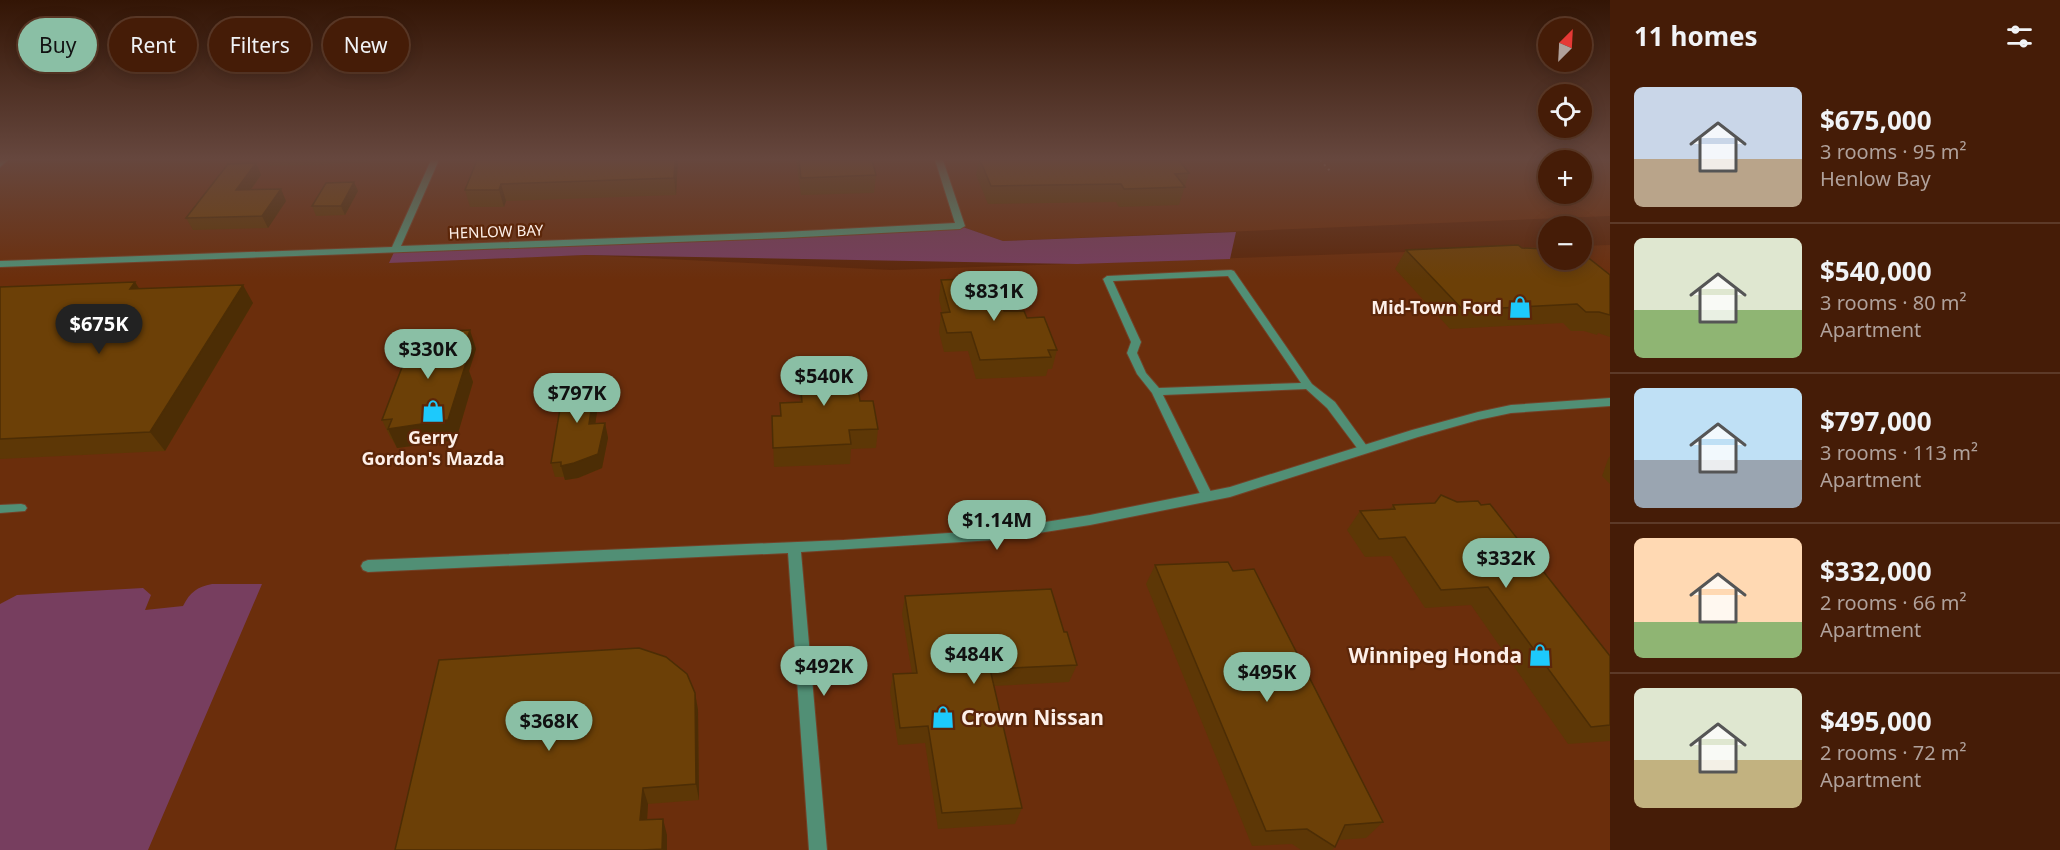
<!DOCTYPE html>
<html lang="en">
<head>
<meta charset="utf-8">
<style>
	:root { --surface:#451c07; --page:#4c2511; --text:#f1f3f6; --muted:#b0a19b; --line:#5d3a28; --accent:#8abfa5 }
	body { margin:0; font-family:"Noto Sans",sans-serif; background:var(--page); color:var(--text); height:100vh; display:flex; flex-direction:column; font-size:22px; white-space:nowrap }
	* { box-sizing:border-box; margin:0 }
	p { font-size:20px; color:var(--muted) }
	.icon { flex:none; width:33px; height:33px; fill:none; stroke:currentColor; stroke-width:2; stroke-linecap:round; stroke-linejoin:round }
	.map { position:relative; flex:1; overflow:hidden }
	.sheet { display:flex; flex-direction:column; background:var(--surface); width:450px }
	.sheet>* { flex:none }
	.top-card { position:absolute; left:18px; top:18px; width:570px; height:54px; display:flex; gap:12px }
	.needle { width:39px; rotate:24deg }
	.tools { position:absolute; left:1538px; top:18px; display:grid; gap:12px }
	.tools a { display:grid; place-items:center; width:54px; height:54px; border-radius:50%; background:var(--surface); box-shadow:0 3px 15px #0003,0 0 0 2px var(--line); font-size:30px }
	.price { position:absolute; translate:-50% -51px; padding:0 14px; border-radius:21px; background:var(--accent); color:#111; font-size:20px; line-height:39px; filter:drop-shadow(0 2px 3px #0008) }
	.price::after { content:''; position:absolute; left:50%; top:36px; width:18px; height:14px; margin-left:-9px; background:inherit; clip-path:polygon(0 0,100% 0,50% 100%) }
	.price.current { background:#222; color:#fff }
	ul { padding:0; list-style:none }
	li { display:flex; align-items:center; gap:18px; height:150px; padding:0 24px }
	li+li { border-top:2px solid var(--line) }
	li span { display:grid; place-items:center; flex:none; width:168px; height:120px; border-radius:9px; color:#555 }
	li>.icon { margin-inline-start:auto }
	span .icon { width:72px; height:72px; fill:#fffc; stroke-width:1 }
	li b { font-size:26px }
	h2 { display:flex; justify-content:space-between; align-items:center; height:72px; padding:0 24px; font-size:26px }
	.chip { padding:0 21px; border-radius:27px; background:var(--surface); box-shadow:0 3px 15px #0003,0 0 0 2px var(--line); font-size:21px; line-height:54px }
	.chip.current { background:var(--accent); color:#111 }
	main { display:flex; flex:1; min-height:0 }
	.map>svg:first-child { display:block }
	.built { fill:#6b2e0c; fill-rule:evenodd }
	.green { fill:#773e5f }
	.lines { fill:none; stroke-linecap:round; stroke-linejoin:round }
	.service-casing { stroke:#734228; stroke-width:2 }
	.minor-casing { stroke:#734228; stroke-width:2 }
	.path { stroke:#a27d69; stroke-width:2; stroke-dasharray:2 4; stroke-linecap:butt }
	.service { fill:#518f75; fill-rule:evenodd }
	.minor { fill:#518f75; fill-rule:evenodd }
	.wall { fill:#5d3706 }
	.shaded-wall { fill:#4c2d05 }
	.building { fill:#6c4007; stroke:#4c2d05; stroke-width:1.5 }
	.labels { text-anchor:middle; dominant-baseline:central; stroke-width:4.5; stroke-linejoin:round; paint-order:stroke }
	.far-street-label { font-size:15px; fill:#fdefe8; stroke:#5c2609 }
	.poi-label { font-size:18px; font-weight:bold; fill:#fdefe8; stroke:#5c2609; text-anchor:end }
	.near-poi-label { font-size:21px; font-weight:bold; fill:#fdefe8; stroke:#5c2609; text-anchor:end }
</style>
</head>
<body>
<main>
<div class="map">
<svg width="1610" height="850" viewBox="0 0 1610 850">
	<rect width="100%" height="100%" fill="#5c2609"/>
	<!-- built -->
	<path class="built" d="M 4,160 L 1610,160 L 1610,216 L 1003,241 L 960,226 L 389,262 L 585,255 L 892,270 L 1548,247 L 1548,260 L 1581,260 L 1581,246 L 1610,245 L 1610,850 L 0,850 L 0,164 ZM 1548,160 L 1581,160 L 1581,194 L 1548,194 Z"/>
	<!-- green -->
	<g class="green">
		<path d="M 960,226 L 1003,241 L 1236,232 L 1230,259 L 1077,264 L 585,255 L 389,263 L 395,250 Z"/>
		<path d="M 212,584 L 262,584 L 148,850 L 0,850 L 0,604 L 17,595 L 143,588 L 151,595 L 145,610 L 183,606 C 190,592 197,587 212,584 Z"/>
	</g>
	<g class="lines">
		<!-- service casing -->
		<g class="service-casing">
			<g id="service">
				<path d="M 1231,270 L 1234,271 L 1312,384 L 1335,402 L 1369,449 L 1364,453 L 1360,452 L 1327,408 L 1306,389 L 1163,395 L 1213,496 L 1211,499 L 1203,499 L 1201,496 L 1152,393 L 1137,374 L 1127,353 L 1131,342 L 1103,279 L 1107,276 ZM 1228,276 L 1301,383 L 1159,388 L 1146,373 L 1137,353 L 1141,342 L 1113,281 Z"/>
				<path d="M 21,504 L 25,505 L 27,508 L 25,511 L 0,513 L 0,505 Z"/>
			</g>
		</g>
		<!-- minor casing -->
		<g class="minor-casing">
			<g id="minor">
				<path d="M 0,160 L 8,160 L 0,167 Z"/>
				<path d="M 431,160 L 439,160 L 401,246 L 783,232 L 955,223 L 935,160 L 943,160 L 965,226 L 960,229 L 783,238 L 0,267 L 0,261 L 392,247 Z"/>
				<path d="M 1610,398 L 1610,406 L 1511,413 L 1478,420 L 1418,437 L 1230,497 L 1090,525 L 994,540 L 801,552 L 827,850 L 809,850 L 788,553 L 368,572 L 363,570 L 361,566 L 363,562 L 368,560 L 844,540 L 994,530 L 1090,515 L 1230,487 L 1412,430 L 1478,412 L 1511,405 Z"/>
			</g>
		</g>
		<!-- path -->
		<path class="path" d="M 1320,160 L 1332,173"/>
		<!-- service -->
		<use href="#service" class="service"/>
		<!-- minor -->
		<use href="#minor" class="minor"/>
	</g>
	<!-- wall -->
	<g class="wall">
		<path d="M 267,160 L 369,160 L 367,163 L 270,166 Z"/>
		<path d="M 477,160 L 678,160 L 676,195 L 506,201 L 504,207 L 470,207 L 465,190 Z"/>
		<path d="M 796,160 L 872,160 L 876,175 L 874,193 L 801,195 Z"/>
		<path d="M 979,160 L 1179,160 L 1189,173 L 1179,205 L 1119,207 L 1116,202 L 988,204 L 976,175 Z"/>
		<path d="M 256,163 L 261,175 L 251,190 L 286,201 L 268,228 L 193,230 L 186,218 Z"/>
		<path d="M 358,191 L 345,215 L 316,216 L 312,206 Z"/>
		<path d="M 1522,248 L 1610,275 L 1610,337 L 1598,333 L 1597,335 L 1584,331 L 1571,331 L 1563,323 L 1450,329 L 1395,269 L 1406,250 Z"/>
		<path d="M 941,280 L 1004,311 L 1027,318 L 1057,350 L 1052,369 L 1048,369 L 1046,376 L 976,379 L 968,351 L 944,352 L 939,332 L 941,313 L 942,313 L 939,299 Z"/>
		<path d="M 135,282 L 139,289 L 253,303 L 165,451 L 0,459 L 0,287 Z"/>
		<path d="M 476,349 L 469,371 L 473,382 L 456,440 L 397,448 L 392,439 L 391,439 L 382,420 Z"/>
		<path d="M 798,359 L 860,401 L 878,429 L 876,448 L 851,449 L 850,464 L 774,467 L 772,416 L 781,416 L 800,402 L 798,378 Z"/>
		<path d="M 596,378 L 600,392 L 595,424 L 605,423 L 608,438 L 602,468 L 578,478 L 565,480 L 564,477 L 555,477 L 551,463 Z"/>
		<path d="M 1610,456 L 1610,484 L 1602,476 L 1608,459 Z"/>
		<path d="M 1393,505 L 1610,656 L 1610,741 L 1568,744 L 1471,605 L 1425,608 L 1391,556 L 1365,557 L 1347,530 L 1360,511 L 1390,509 Z"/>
		<path d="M 1155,565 L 1383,822 L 1366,838 L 1338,840 L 1335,847 L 1332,850 L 1301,850 L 1292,844 L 1252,846 L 1146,584 Z"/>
		<path d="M 905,596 L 1064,632 L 1077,665 L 1069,682 L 994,686 L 1022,808 L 1015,824 L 938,829 L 925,743 L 898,745 L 890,692 L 893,674 L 912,673 L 902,614 Z"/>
		<path d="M 695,693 L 698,710 L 699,800 L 648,804 L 647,820 L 667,835 L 667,850 L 395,850 Z"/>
	</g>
	<!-- shaded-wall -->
	<g class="shaded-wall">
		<path d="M 675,160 L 678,160 L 676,195 L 674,178 Z"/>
		<path d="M 256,163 L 261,175 L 242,202 L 236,190 Z"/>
		<path d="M 354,182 L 358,191 L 345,215 L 341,206 Z"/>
		<path d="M 501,184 L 506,201 L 504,207 L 499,190 Z"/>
		<path d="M 281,189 L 286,201 L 268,228 L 262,216 Z"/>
		<path d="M 135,282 L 147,301 L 130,289 Z"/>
		<path d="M 243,285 L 253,303 L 165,451 L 150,432 Z"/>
		<path d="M 470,330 L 476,349 L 469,371 L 473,382 L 456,440 L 397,448 L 388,429 L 458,364 Z"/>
		<path d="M 596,378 L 600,392 L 593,439 L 589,424 Z"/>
		<path d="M 605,423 L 608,438 L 602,468 L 578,478 L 565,480 L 561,466 Z"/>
		<path d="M 695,693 L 698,710 L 699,800 L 696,784 Z"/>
		<path d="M 643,788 L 648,804 L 646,836 L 640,820 Z"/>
		<path d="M 663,819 L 667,835 L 667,850 L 663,850 L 662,849 Z"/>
	</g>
	<!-- building -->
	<g class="building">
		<path d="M 477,160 L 675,160 L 674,178 L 501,184 L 499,190 L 465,190 Z"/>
		<path d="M 799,160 L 872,160 L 876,175 L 801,178 Z"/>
		<path d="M 980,160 L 1179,160 L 1189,173 L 1175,174 L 1185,187 L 1124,189 L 1121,184 L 991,186 Z"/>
		<path d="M 256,163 L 236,190 L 281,189 L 262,216 L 186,218 L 228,164 Z"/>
		<path d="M 354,182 L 341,206 L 312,206 L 326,183 Z"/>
		<path d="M 1518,245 L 1522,248 L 1548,249 L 1548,260 L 1581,260 L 1581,252 L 1610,275 L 1610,315 L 1599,312 L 1586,312 L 1577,304 L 1463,310 L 1406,250 Z"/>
		<path d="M 993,278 L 1004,311 L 1024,311 L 1027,318 L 1044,317 L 1057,350 L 1048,350 L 1051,357 L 980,360 L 971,332 L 947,333 L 941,313 L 950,312 L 941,280 Z"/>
		<path d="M 135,282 L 130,289 L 243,285 L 150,432 L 0,439 L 0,287 Z"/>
		<path d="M 470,330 L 458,364 L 466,363 L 448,420 L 388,429 L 392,419 L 382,420 L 415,333 Z"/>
		<path d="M 853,357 L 860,401 L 873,401 L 878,429 L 849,430 L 851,444 L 773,448 L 772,416 L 781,416 L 780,403 L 802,402 L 798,359 Z"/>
		<path d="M 596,378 L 589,424 L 605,423 L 598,454 L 574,463 L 561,466 L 561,462 L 551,463 L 565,379 Z"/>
		<path d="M 1441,495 L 1457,502 L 1478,501 L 1481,505 L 1490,504 L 1610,656 L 1610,725 L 1591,727 L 1488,587 L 1441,590 L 1405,537 L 1379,539 L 1360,511 L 1395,509 L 1393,505 L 1435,503 Z"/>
		<path d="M 1228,562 L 1233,571 L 1254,569 L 1383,822 L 1345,825 L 1335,847 L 1307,829 L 1266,831 L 1155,565 Z"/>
		<path d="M 1051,589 L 1064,632 L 1067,632 L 1077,665 L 990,669 L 1022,808 L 942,813 L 928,726 L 900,728 L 893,674 L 917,673 L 905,596 Z"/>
		<path d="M 639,648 L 666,657 L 687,674 L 695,693 L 696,784 L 643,788 L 640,820 L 663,819 L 662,849 L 642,850 L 395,850 L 439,660 Z"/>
	</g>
	<!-- sky -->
	<linearGradient id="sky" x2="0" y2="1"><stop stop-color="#331505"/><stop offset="0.57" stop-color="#66473e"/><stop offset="1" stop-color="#66473e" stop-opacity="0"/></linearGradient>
	<rect width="1610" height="279" fill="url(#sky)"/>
	<!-- icons -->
	<defs>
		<g id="shop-bare" transform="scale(1.8)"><path d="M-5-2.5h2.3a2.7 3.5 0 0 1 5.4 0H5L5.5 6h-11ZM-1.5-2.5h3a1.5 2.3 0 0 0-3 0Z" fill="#1dc9fc" stroke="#5c2609" stroke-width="2.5" paint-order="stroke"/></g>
	</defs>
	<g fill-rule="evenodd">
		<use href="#shop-bare" x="1520" y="307"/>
		<use href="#shop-bare" x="433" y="411"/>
		<use href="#shop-bare" x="1540" y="655"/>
		<use href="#shop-bare" x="943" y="717"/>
	</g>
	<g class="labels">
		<!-- far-street labels -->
		<g class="far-street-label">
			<text transform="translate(496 231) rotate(-2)">HENLOW BAY</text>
		</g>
		<!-- poi labels -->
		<g class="poi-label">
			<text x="1502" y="307">Mid-Town Ford</text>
			<text x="433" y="437" text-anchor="middle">Gerry<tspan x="433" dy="21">Gordon's Mazda</tspan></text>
		</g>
		<!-- near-poi labels -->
		<g class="near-poi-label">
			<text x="1522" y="655">Winnipeg Honda</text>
			<text x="961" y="717" text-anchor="start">Crown Nissan</text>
		</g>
	</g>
</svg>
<div class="tools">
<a><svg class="needle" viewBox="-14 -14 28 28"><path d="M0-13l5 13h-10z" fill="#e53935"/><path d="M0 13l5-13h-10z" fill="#b0a19b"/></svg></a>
<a><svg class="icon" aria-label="locate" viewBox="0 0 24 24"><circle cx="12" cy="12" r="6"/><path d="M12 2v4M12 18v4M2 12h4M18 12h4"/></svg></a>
<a>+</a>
<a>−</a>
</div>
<b class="price" style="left:994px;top:322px">$831K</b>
<b class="price current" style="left:99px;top:355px">$675K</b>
<b class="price" style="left:428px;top:380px">$330K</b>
<b class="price" style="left:824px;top:407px">$540K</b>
<b class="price" style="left:577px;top:424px">$797K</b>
<b class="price" style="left:997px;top:551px">$1.14M</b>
<b class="price" style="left:1506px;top:589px">$332K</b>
<b class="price" style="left:974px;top:685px">$484K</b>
<b class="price" style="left:824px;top:697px">$492K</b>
<b class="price" style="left:1267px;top:703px">$495K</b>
<b class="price" style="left:549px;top:752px">$368K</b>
<div class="top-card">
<a class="chip current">Buy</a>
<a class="chip">Rent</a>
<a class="chip">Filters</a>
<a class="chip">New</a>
</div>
</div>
<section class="sheet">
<h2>11 homes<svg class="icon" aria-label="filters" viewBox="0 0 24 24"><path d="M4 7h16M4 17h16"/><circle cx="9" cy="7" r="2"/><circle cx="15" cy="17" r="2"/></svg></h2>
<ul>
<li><span style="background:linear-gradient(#c9d6e8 60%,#b9a48a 0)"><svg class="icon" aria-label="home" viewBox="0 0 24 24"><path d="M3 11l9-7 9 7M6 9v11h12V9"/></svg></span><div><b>$675,000</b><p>3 rooms · 95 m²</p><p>Henlow Bay</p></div></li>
<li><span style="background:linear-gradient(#dfe7d0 60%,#8fb573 0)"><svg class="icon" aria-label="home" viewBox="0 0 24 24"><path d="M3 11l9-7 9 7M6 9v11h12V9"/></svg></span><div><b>$540,000</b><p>3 rooms · 80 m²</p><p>Apartment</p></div></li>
<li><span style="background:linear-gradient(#bfe0f5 60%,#9aa5b1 0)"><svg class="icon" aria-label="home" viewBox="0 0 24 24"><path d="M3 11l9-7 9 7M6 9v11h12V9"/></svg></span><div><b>$797,000</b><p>3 rooms · 113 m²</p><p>Apartment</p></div></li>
<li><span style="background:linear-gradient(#ffd9b3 70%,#8fb573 0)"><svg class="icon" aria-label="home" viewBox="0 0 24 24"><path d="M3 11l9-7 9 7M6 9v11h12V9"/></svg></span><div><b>$332,000</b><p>2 rooms · 66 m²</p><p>Apartment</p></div></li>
<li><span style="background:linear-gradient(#dfe7d0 60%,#c2b280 0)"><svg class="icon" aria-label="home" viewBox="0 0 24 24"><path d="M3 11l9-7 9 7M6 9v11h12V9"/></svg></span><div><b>$495,000</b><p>2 rooms · 72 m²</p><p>Apartment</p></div></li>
</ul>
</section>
</main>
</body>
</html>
